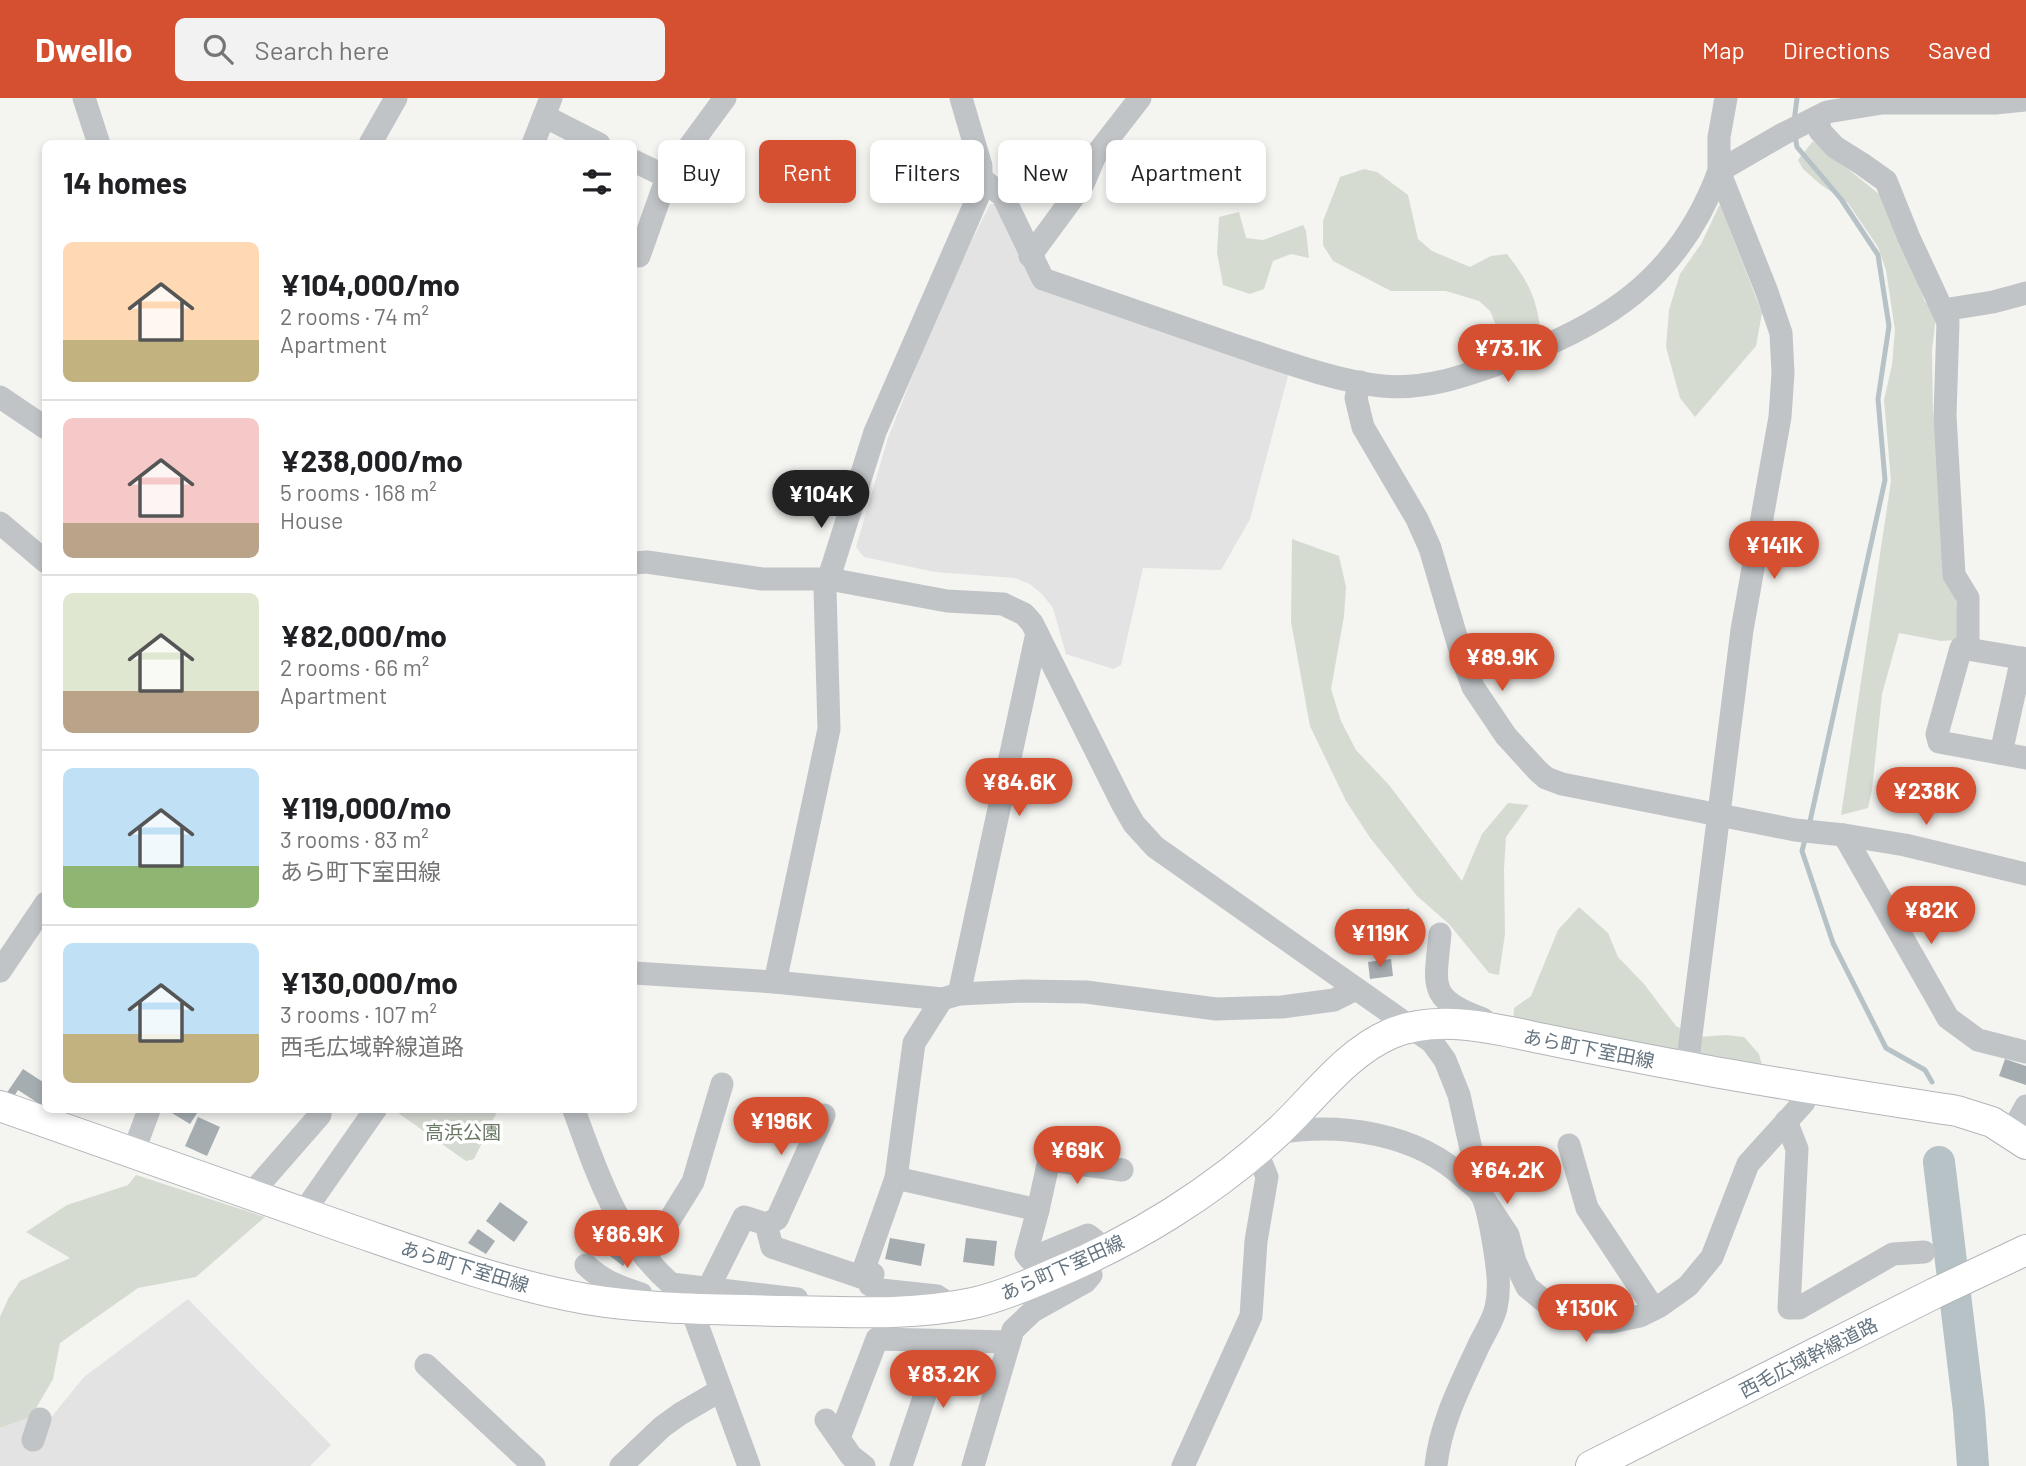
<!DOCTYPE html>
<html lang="en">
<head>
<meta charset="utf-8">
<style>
	:root { --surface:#fff; --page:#f2f2f2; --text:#202124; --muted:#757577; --line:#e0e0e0; --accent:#d45031 }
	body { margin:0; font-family:Barlow,"Noto Sans JP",sans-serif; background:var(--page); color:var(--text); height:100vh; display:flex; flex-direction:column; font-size:26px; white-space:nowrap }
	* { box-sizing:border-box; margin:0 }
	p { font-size:23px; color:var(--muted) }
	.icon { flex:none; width:38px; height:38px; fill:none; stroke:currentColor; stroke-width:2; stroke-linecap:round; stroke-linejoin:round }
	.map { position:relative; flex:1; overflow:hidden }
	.drawer { position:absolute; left:42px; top:42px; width:595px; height:973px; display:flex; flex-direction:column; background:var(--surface); border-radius:10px; box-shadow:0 4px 10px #0003 }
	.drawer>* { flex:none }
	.banner { position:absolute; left:658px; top:42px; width:665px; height:63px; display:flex; gap:14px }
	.price { position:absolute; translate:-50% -60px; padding:0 16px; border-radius:24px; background:var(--accent); color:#fff; font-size:23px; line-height:46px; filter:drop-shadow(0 2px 4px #0008) }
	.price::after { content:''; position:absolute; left:50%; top:42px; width:21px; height:16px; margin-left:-10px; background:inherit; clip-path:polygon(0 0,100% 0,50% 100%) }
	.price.on { background:#222; color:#fff }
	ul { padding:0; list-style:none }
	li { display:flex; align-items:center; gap:21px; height:175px; padding:0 21px }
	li+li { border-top:2px solid var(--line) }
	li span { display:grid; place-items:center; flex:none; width:196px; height:140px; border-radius:10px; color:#555 }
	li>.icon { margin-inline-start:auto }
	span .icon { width:84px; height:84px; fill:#fffc; stroke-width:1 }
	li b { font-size:30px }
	h2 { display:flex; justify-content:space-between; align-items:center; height:84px; padding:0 21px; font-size:30px }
	.tag { padding:0 24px; border-radius:10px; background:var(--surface); box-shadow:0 4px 10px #0003; font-size:24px; line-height:63px }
	.tag.on { background:var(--accent); color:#fff }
	header { display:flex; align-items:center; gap:42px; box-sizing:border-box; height:98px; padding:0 35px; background:var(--accent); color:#fff }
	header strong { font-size:33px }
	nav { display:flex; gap:38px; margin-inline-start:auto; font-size:24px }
	.search { width:490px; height:63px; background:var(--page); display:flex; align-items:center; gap:18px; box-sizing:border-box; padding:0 24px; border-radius:10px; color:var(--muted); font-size:26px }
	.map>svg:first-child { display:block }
	.built { fill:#e2e3e2 }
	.green { fill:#d6dbd2 }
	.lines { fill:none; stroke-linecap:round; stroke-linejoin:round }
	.stream { stroke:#b7c2c6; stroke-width:5 }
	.river { stroke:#b7c2c6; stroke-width:32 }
	.building { fill:#a6adb1 }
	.major-casing { stroke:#b2b6b9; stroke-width:32 }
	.minor { stroke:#c0c4c7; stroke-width:23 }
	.major { stroke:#fff; stroke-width:30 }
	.labels { text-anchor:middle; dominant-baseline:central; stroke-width:7; stroke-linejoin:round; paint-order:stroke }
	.street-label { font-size:19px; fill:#667580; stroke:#fff }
	.park-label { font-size:19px; fill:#697764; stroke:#fff }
</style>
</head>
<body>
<header>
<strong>Dwello</strong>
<div class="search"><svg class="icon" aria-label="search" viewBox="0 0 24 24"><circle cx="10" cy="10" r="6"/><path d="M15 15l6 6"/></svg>Search here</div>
<nav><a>Map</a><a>Directions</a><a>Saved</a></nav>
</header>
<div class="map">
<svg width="2026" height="1368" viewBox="0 0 2026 1368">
	<rect width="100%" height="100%" fill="#f4f4f1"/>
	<!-- built -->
	<g class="built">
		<path d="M 990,106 L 996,106 L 1039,184 L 1290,270 L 1250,421 L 1221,472 L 1143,470 L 1121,567 L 1113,571 L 1066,556 L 1053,510 L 1042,496 L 1030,486 L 1015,480 L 935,474 L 864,459 L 856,449 L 888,340 L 944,199 Z"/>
		<path d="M 188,1201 L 331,1347 L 310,1368 L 0,1368 L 0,1330 L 31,1319 L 49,1322 L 84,1279 Z"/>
	</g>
	<!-- green -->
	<g class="green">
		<path d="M 1813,43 L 1899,112 L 1912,169 L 1925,204 L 1937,210 L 1932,252 L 1933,315 L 1959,528 L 1958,542 L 1941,543 L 1899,535 L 1882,596 L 1872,692 L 1868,710 L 1841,717 L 1891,383 L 1884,302 L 1892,267 L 1895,232 L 1886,172 L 1878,149 L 1848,105 L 1820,86 L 1803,71 L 1798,62 Z"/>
		<path d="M 1364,71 L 1377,74 L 1408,97 L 1418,141 L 1432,153 L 1470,169 L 1491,158 L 1507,156 C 1531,187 1536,200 1542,239 L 1497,256 L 1484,254 L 1482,243 L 1496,227 L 1490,213 L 1479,203 L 1446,193 L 1391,193 L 1333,163 L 1323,147 L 1323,123 L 1340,79 Z"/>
		<path d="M 1720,106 L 1762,215 L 1756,248 L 1695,319 L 1680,300 L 1666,249 L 1669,212 L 1680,176 L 1701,146 Z"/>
		<path d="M 1239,114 L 1246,140 L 1263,142 L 1303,127 L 1306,133 L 1309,160 L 1291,156 L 1273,163 L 1264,191 L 1250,196 L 1223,187 L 1217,155 L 1219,119 Z"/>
		<path d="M 1292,441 L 1339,458 L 1346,489 L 1344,518 L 1331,591 L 1341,623 L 1356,652 L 1389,687 L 1462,783 L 1482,736 L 1508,705 L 1529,707 L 1506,739 L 1504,771 L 1505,836 L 1499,877 L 1489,875 L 1449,826 L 1417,798 L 1371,741 L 1346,703 L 1310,628 L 1291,524 Z"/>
		<path d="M 1579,809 L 1608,835 L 1618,859 L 1644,886 L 1676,928 L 1698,939 L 1726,937 L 1744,939 L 1759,956 L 1762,967 L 1513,926 L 1514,910 L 1531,898 L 1558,832 Z"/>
		<path d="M 394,1012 L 498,1012 L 474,1061 L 466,1063 Z"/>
		<path d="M 136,1077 L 265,1119 L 196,1179 L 138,1190 L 60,1245 L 53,1281 L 31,1319 L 0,1330 L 0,1219 L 8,1201 L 20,1183 L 70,1160 L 26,1134 L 67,1107 L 128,1087 Z"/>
	</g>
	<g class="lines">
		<!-- stream -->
		<g class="stream">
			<path d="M 1794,24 L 1797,0"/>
			<path d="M 1795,38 L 1797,49 L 1841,101 L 1878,157 L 1889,228 L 1878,301 L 1885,382 L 1809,728"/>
			<path d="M 1806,738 L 1802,753 L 1833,845 L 1886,950 L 1925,972 L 1932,984"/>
		</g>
		<!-- river -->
		<path class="river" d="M 1939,1064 L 1969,1313 L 1973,1368"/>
	</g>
	<!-- building -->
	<g class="building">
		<path d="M 1409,810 L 1414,827 L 1387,836 L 1381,820 Z"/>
		<path d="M 1391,861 L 1393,878 L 1370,881 L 1368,864 Z"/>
		<path d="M 2005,961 L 2026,968 L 2026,987 L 1999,978 Z"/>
		<path d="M 23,971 L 46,986 L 44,1009 L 18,992 L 13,1000 L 6,996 Z"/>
		<path d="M 167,1012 L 199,1012 L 190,1026 Z"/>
		<path d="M 198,1019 L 220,1029 L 207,1058 L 185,1048 Z"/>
		<path d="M 500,1104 L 528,1124 L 514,1144 L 486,1123 Z"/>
		<path d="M 611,1130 L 637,1150 L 623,1168 L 597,1148 Z"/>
		<path d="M 478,1131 L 495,1143 L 486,1156 L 468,1145 Z"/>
		<path d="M 890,1140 L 925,1146 L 921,1168 L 885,1161 Z"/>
		<path d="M 966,1140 L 997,1143 L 994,1168 L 963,1164 Z"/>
	</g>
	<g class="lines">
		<!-- major casing -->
		<g class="major-casing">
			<g id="major">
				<path d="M 0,1008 C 115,1049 230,1090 346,1130 C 425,1157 503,1186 586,1201 C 652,1212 719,1211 785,1213 C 846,1214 912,1218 973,1205 C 1000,1199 1026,1188 1051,1177 C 1134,1143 1215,1093 1280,1032 C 1314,1000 1346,955 1390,936 C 1442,914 1502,933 1554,943 C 1599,952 1643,961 1688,969 C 1777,986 1867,999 1957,1013 L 1992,1024 L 2026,1046"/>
				<path d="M 1591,1368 L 1935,1195 L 2026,1152"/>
			</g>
		</g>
		<!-- minor -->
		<g class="minor">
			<path d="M 84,0 L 99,46"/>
			<path d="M 544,18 L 599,46"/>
			<path d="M 1818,19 L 1820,33 L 1835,49 L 1862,66 L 1886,83 L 1909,140 L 1948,224 L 1945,318 L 1954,477 L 1968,500 L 1968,551"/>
			<path d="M 370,46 L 396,0"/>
			<path d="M 533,46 L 551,0"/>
			<path d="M 634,63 L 667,79"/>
			<path d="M 982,81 L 1003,98 L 1043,181 C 1107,203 1171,225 1234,247 C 1279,262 1335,283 1382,288 C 1425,292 1461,279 1501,265 C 1605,228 1679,181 1719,73 L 1783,36 L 1827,14 L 1882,5 L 1995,5 L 2026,2"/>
			<path d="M 639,158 L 667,79 L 725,0"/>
			<path d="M 1030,158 L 1083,86 L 1095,58 L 1140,0"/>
			<path d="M 1943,212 L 1993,204 L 2026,195"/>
			<path d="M 1360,284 L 1356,300 L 1363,329 L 1417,421 L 1430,450 L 1463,562 L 1473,589 L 1506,638 L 1538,673 L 1546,680 L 1562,686 L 1795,732 L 1844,737 L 1905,747 L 2026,776"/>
			<path d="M 0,299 L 46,330"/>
			<path d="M 0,425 L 46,464"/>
			<path d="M 634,465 L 647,464 L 762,481 L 829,481 L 947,503 L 1003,506 L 1024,516 L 1032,525 L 1123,707 L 1134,726 L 1155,749 L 1432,944 L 1445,962 L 1459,997 L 1481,1096 L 1508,1137 L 1515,1164 L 1527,1189 L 1549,1207 L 1586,1224 L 1611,1224 L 1640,1218 L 1660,1208 L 1688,1188 L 1712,1159 L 1748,1066 L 1804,1004 L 1808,990"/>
			<path d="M 2026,561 L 1961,550 L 1937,636 L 1939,644 L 2026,660"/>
			<path d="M 2001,655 L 2022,560"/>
			<path d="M 1844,737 L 1948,920 L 1978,942 L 2026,954"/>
			<path d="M 1440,836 C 1435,888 1427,901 1483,921 L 1485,927"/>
			<path d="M 0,873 L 46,805"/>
			<path d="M 634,875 L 775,884 L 942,901 L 959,896 L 1024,893 L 1086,894 L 1216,911 L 1282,909 L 1334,902 L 1356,891"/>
			<path d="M 775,884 L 829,631 L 825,492 L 875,334 L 981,92 L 981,68 L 961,0"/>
			<path d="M 959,896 L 1037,535"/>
			<path d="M 1687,969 L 1742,532 L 1780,319 L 1783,275 L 1781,235 L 1767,194 L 1719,73 L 1719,39 L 1726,0"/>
			<path d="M 574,1012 C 598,1078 617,1138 671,1186 L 797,1201"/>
			<path d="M 1786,1023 L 1797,1051 L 1789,1210 L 1799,1210 L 1893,1156 L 1924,1154"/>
			<path d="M 1276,1035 C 1340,1024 1417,1035 1465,1081 C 1470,1085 1477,1090 1481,1096 C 1487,1105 1492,1135 1494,1147 C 1497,1168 1501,1189 1496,1210 C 1493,1223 1484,1236 1478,1249 C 1461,1286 1440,1326 1436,1368"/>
			<path d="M 2011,1035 L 2026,1008"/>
			<path d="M 1569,1047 L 1587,1110 L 1654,1211"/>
			<path d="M 133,1055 L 149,1012"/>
			<path d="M 896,1080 L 1038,1112 L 1026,1156 L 1030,1161 L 1088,1137 L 1107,1152"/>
			<path d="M 250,1097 L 320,1017 L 320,1012"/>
			<path d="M 1038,1112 L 1049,1062 L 1122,1072"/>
			<path d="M 303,1115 L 375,1012"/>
			<path d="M 766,1126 L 777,1121 L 824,1017"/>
			<path d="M 646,1160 L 693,1084 L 722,986"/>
			<path d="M 586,1167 C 602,1183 620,1189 641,1196 L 646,1207"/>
			<path d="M 873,1176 L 870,1187 L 881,1192 L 937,1198 L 952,1208"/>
			<path d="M 708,1191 L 744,1119 L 766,1126 L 772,1149 L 861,1179 L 896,1080 L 914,945 L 942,901"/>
			<path d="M 691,1210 L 749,1368"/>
			<path d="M 426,1267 L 534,1368"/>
			<path d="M 826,1322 L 851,1358 L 864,1368"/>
			<path d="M 839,1340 L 877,1241 L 1009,1244"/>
			<path d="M 33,1342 L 40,1321"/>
			<path d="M 621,1368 L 662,1329 L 680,1316 L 721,1292"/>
			<path d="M 901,1368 L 943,1243"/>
			<path d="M 973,1368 L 1013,1232 L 1033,1213 L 1085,1184 L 1091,1177 L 1084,1163"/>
			<path d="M 1183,1368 L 1251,1218 L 1256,1143 L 1267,1079 L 1256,1052"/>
		</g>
		<!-- major -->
		<use href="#major" class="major"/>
	</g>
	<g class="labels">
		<!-- street labels -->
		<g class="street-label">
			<text transform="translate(1589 950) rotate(11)">あら町下室田線</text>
			<text transform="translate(465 1168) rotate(17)">あら町下室田線</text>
			<text transform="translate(1062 1169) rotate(-24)">あら町下室田線</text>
			<text transform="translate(1808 1259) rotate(-27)">西毛広域幹線道路</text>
		</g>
		<!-- park labels -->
		<g class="park-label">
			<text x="463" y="1033">高浜公園</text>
		</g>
	</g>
</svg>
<b class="price" style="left:1508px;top:286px">¥73.1K</b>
<b class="price on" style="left:821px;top:432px">¥104K</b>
<b class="price" style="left:1774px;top:483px">¥141K</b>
<b class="price" style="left:1502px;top:595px">¥89.9K</b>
<b class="price" style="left:1019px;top:720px">¥84.6K</b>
<b class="price" style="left:1926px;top:729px">¥238K</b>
<b class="price" style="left:1931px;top:848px">¥82K</b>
<b class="price" style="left:1380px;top:871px">¥119K</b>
<b class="price" style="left:781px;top:1059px">¥196K</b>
<b class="price" style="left:1077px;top:1088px">¥69K</b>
<b class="price" style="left:1507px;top:1108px">¥64.2K</b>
<b class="price" style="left:627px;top:1172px">¥86.9K</b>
<b class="price" style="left:1586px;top:1246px">¥130K</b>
<b class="price" style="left:943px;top:1312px">¥83.2K</b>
<div class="banner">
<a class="tag">Buy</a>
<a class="tag on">Rent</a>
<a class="tag">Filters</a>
<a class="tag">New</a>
<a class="tag">Apartment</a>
</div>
<section class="drawer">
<h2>14 homes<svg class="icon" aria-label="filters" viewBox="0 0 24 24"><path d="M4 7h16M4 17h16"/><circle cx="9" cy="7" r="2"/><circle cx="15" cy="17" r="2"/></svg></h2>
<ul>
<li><span style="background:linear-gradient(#ffd9b3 70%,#c2b280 0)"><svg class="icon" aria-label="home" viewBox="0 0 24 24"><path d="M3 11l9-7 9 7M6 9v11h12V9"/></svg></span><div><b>¥104,000/mo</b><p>2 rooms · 74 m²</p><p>Apartment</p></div></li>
<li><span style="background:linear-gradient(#f6c9c9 75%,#b9a48a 0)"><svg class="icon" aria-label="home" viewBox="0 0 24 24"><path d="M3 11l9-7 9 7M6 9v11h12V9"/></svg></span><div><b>¥238,000/mo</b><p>5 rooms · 168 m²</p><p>House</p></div></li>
<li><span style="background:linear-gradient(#dfe7d0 70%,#b9a48a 0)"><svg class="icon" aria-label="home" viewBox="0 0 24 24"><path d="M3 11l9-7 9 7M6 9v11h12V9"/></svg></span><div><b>¥82,000/mo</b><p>2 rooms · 66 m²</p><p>Apartment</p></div></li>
<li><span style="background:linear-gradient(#bfe0f5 70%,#8fb573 0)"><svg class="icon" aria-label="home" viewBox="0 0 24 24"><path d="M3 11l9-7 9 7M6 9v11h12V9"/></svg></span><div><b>¥119,000/mo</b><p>3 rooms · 83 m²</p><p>あら町下室田線</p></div></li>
<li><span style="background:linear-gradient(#bfe0f5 65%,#c2b280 0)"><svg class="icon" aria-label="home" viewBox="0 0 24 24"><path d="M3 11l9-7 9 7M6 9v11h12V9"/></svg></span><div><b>¥130,000/mo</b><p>3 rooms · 107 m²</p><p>西毛広域幹線道路</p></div></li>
</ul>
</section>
</div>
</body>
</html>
